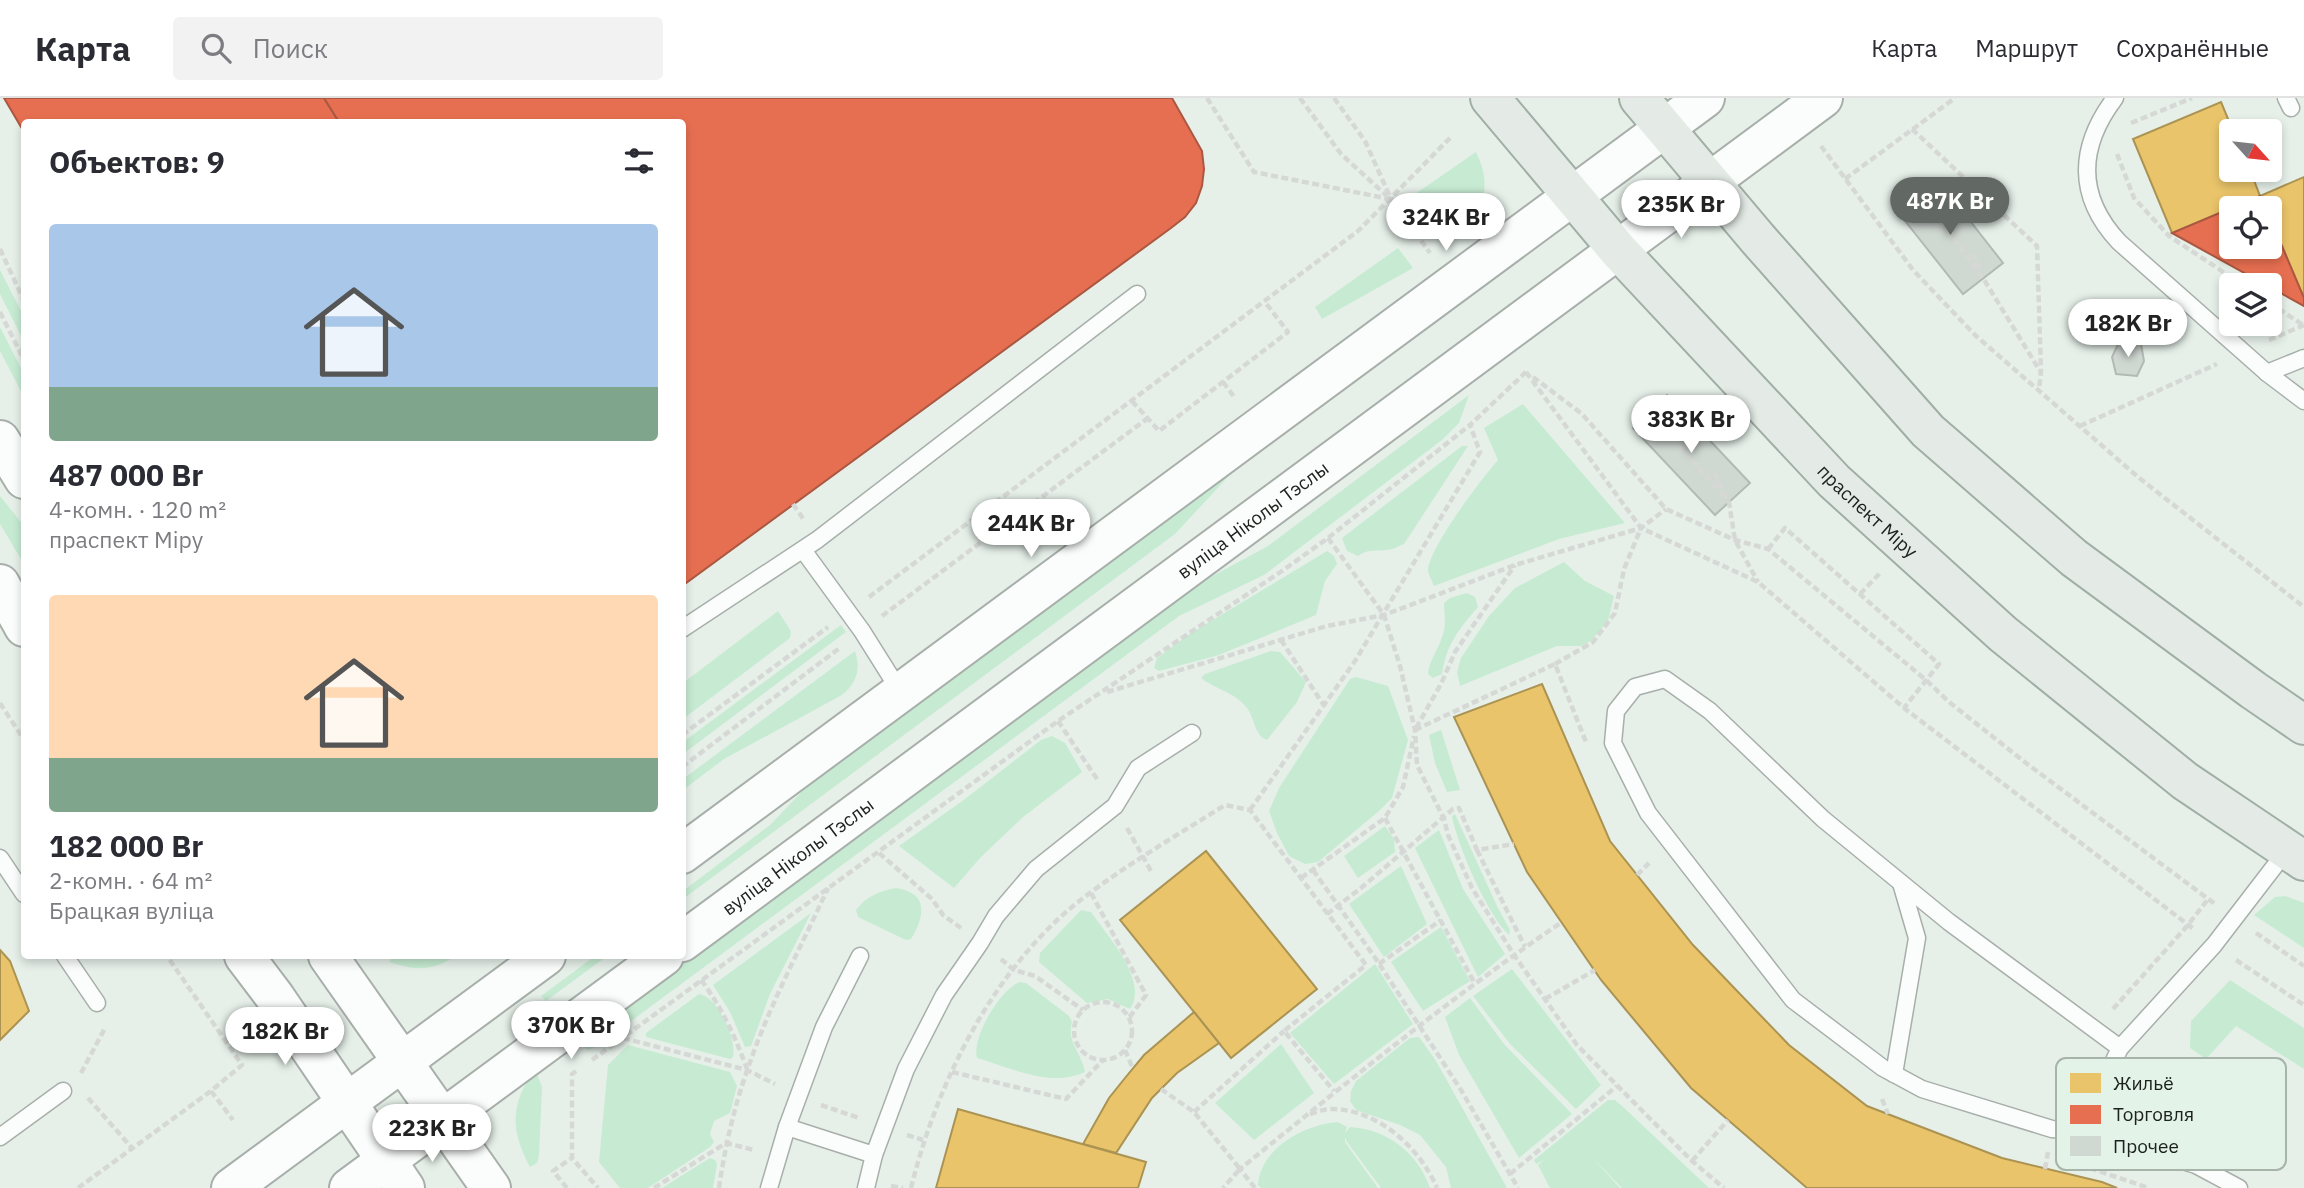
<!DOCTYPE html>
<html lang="ru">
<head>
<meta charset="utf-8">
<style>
	:root { --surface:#fff; --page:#f2f2f3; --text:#2b2b33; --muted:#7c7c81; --line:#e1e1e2; --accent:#626964 }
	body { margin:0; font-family:"IBM Plex Sans",sans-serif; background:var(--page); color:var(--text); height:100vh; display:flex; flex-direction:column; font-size:26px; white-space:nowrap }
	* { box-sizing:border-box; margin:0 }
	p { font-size:23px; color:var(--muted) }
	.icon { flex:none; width:38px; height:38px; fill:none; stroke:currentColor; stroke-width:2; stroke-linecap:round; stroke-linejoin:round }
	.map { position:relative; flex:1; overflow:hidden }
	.sheet { position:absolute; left:21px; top:21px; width:665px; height:840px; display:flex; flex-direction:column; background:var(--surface); border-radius:7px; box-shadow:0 4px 10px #0003 }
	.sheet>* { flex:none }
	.needle { width:46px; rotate:117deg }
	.controls { position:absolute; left:2219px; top:21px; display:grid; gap:14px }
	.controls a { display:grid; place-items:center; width:63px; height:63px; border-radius:7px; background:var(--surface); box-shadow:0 4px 10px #0003; font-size:35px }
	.price { position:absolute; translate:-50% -60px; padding:0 16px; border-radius:24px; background:#fff; color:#222; font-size:23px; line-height:46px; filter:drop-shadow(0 2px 4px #0008) }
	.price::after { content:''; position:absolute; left:50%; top:42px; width:21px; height:16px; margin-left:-10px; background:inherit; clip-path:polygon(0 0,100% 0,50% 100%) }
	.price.selected { background:var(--accent); color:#fff }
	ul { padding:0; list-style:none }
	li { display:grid; align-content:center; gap:14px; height:371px; padding:0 28px }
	li span { display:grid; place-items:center; height:217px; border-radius:7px; color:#555 }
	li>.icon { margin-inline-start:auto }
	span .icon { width:126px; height:126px; fill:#fffc; stroke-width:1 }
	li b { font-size:30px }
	h2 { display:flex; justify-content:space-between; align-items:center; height:84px; padding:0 28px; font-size:30px }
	header { display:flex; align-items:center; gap:42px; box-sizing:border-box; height:98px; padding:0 35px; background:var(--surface); border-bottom:2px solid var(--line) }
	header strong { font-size:33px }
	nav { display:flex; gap:38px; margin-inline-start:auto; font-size:24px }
	.search { width:490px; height:63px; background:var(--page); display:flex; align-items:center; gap:18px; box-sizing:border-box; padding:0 24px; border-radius:7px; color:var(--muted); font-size:26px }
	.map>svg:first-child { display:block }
	.green { fill:#c6ebd2 }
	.homes { fill:#e9c46a; stroke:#ab9353; stroke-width:2 }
	.shops { fill:#e76f51; stroke:#aa5841; stroke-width:2 }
	.building { fill:#d0d8d2; stroke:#b3bab5; stroke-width:2 }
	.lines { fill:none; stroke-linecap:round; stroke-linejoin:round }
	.service-casing { stroke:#a8afaa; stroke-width:19 }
	.tertiary-casing { stroke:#a8afaa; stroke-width:42 }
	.secondary-casing { stroke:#a8afaa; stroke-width:42 }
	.primary-casing { stroke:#a0afa5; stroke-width:42 }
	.path { stroke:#d6d8d6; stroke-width:4.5; stroke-dasharray:7 3.5; stroke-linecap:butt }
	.service { stroke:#fbfdfc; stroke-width:16 }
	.tertiary { stroke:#fbfdfc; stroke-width:38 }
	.secondary { stroke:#fbfdfc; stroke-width:38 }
	.primary { stroke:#e4ebe6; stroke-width:38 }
	.labels { text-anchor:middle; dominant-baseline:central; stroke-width:7; stroke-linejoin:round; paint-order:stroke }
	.street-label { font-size:19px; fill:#1b211d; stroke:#e3f3e7 }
	.key { fill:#e3f3e7; stroke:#a7b4aa; stroke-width:2 }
	.key-label { font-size:19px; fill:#1b211d }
</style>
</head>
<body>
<header>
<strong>Карта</strong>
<div class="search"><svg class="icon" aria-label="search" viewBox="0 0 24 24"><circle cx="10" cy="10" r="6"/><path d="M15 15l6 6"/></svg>Поиск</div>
<nav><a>Карта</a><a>Маршрут</a><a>Сохранённые</a></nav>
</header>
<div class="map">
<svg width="2304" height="1090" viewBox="0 0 2304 1090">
	<rect width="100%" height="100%" fill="#e6f0e9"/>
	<!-- green -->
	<g class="green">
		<path d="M 1476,54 C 1496,95 1479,118 1447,145 L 1422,116 L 1418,94 Z"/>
		<path d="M 1398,150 L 1413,170 L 1322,221 L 1315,209 Z"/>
		<path d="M 0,172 L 24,219 L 24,244 L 0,196 Z"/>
		<path d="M 0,229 L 24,276 L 24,299 L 0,253 Z"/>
		<path d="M 1469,297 L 1459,325 L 1442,342 L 1264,477 L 1179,518 L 596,949 L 587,952 L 579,940 L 1172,500 L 1268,448 Z"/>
		<path d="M 1523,306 L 1625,425 L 1559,441 L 1434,488 C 1432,483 1429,478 1428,473 C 1428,451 1482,380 1498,362 L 1484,330 Z"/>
		<path d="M 1462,348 L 1468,348 L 1404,446 C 1399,448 1392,452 1387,452 C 1376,453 1367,451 1358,458 L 1347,453 L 1342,440 Z"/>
		<path d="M 1239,367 L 1175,436 L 683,801 L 683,793 L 770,727 L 837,657 Z"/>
		<path d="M 0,398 L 24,428 L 24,466 L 0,426 Z"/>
		<path d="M 1327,453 L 1334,458 L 1337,466 L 1325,483 L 1316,517 L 1219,557 L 1159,573 L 1154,570 L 1157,560 L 1188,537 Z"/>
		<path d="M 1564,464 L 1585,483 L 1614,498 L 1608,523 L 1591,543 L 1581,548 L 1557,548 L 1460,588 L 1457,574 L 1461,560 L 1489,518 L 1515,490 Z"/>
		<path d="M 1467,495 L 1475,499 L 1478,509 C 1459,531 1446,547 1442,576 L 1433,580 L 1428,576 C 1429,563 1438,552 1442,539 C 1447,527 1444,517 1444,505 L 1450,500 Z"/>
		<path d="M 778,513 L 791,533 L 790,540 L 683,621 L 683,585 Z"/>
		<path d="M 841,527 L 846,534 L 683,656 L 683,644 Z"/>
		<path d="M 855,553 C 861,571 857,585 842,597 L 724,661 L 683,692 L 683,681 Z"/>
		<path d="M 1271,553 L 1280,554 L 1306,584 L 1297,604 L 1267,642 C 1254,637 1255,621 1247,610 C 1235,594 1216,592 1201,580 L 1205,576 Z"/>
		<path d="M 1356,579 L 1388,588 L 1408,642 L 1392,700 L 1379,713 L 1318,764 L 1305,766 L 1289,758 L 1277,735 L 1269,713 L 1279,690 L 1350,581 Z"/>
		<path d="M 1441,632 L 1460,692 L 1447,694 L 1435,665 L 1429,637 Z"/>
		<path d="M 1052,638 L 1065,645 L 1082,674 L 1023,719 L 981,759 L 954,790 L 899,748 L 965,701 L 1041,642 Z"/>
		<path d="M 1455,716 L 1497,808 L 1510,832 L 1509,837 C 1488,818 1457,747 1452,718 Z"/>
		<path d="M 1385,728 L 1394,741 L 1395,754 L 1358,780 L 1344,758 Z"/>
		<path d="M 1439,732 L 1463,791 L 1505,856 L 1478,879 L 1415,750 Z"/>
		<path d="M 1401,768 L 1427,826 L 1384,859 L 1349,806 Z"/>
		<path d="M 896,790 C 929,795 925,818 911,841 L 906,842 L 858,819 L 856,812 C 866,798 880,793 896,790 Z"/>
		<path d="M 2285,798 L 2304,805 L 2304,850 L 2254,817 L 2275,799 Z"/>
		<path d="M 1081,812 L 1091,814 C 1106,836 1150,884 1130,911 L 1108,901 L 1087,905 L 1039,864 L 1040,855 Z"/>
		<path d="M 811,815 L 770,896 L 751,948 L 745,949 L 730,914 L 713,887 Z"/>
		<path d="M 1441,829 L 1470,883 L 1423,913 L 1391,864 Z"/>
		<path d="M 394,858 L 453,858 L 454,859 C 431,874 414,872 389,864 Z"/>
		<path d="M 595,858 L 607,858 L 546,903 L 541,898 Z"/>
		<path d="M 1375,866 L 1413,926 L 1334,986 L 1290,935 Z"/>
		<path d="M 1512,871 L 1601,987 L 1576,1011 L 1510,946 L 1473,898 Z"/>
		<path d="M 2230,882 L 2304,930 L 2304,971 L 2236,928 L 2206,961 L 2190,950 L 2191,923 Z"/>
		<path d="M 1020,884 L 1026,885 L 1069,918 L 1072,924 C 1066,944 1082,955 1085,974 C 1051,990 1011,970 977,960 C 971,940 1001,890 1020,884 Z"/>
		<path d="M 699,896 C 718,899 737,941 733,959 L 730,961 L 646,939 L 646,935 Z"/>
		<path d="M 1470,900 L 1504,946 L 1572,1016 L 1519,1060 L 1459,957 L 1445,919 Z"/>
		<path d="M 1419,939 L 1436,963 L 1507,1090 L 1451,1090 L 1446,1069 L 1420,1037 L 1400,1027 L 1356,1012 L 1350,1003 L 1351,993 L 1356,983 L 1410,940 Z"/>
		<path d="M 1281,946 L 1314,995 L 1254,1042 L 1215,1005 Z"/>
		<path d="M 628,947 L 730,974 L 737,988 L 730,1015 L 714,1023 L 710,1036 L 714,1044 L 710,1049 L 648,1090 L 620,1090 L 599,1064 L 608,967 Z"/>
		<path d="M 535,971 L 542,989 L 539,1058 L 537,1065 L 530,1069 C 510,1032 510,1006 535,971 Z"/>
		<path d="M 1608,1002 L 1615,1002 L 1622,1008 L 1709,1090 L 1622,1090 L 1592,1059 L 1620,1090 L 1550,1090 L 1538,1067 L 1544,1062 L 1536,1066 L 1534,1062 Z"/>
		<path d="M 1338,1024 L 1347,1029 L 1345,1035 L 1350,1029 C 1387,1031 1418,1055 1430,1090 L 1381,1090 L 1347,1044 L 1345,1039 L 1345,1044 L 1378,1090 L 1261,1090 L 1258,1087 C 1260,1050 1306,1026 1338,1024 Z"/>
		<path d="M 710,1060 L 715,1062 L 717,1066 L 713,1090 L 662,1090 Z"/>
	</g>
	<!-- homes -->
	<g class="homes">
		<path d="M 2221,4 L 2233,33 L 2231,33 L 2231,72 L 2250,72 L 2260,98 L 2172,135 L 2133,41 Z"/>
		<path d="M 2304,79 L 2304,200 L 2270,120 L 2270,110 L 2266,110 L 2260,98 Z"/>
		<path d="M 1542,586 L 1610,743 L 1693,847 L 1789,947 L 1867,1008 L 2002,1060 L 2102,1084 L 2117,1090 L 1807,1090 L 1691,990 L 1601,882 L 1527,774 L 1454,619 Z"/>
		<path d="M 1206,753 L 1317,891 L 1231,960 L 1120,822 Z"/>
		<path d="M 0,852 L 10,863 L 29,913 L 0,942 Z"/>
		<path d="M 1194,914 L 1219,945 L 1177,975 L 1152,1000 L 1116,1055 L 1083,1046 L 1109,1000 L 1125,980 L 1144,957 Z"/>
		<path d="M 958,1011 L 1146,1064 L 1138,1090 L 936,1090 Z"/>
	</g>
	<!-- shops -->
	<g class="shops">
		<path d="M 4,0 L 324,0 L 339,24 L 24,24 L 24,34 Z"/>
		<path d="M 324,0 L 1172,0 L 1202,53 L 1204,71 L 1202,88 L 1196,105 L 1185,119 L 1171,130 L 682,488 L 682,24 L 339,24 Z"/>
		<path d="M 2260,98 L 2266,110 L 2231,110 L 2231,149 L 2270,149 L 2270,120 L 2304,200 L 2304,208 L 2172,135 Z"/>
	</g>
	<!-- building -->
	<g class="building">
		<path d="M 1938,82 L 2003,165 L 1963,196 L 1898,114 Z"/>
		<path d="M 2119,244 L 2141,246 L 2144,263 L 2137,278 L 2116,276 L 2112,259 Z"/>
		<path d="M 1667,297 L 1750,385 L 1715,417 L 1633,330 Z"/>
	</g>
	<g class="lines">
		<!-- service casing -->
		<g class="service-casing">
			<g id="service">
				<path d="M 2115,0 C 2078,49 2076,98 2119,144 L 2267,275 L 2304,303"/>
				<path d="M 2286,0 L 2291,10"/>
				<path d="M 2267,275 L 2304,260"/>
				<path d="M 803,452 L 862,533 L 901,595"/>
				<path d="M 682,531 L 817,442 L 1137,196"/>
				<path d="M 0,760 L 24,796"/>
				<path d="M 65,858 L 97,905"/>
				<path d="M 2120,950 L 1949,824 L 1823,721 L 1710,613 L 1665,581 L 1635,589 L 1616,613 L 1613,645 L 1648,715 L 1793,902 L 1883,970 L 1922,991 L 2052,1031 L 2080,1033 L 2196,1067 L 2239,1090"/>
				<path d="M 1894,976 L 1917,840 L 1901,785"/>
				<path d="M 787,1029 L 874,1057"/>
				<path d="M 2080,1033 L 2120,950 L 2214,847 L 2287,752"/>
				<path d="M 0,1039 L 63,993"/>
				<path d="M 769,1090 L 787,1029 L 824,929 L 860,858"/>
				<path d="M 866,1090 L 874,1057 L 906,971 L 944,897 L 980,845 L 996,818 L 1036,771 L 1115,708 L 1138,670 L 1192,635"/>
			</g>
		</g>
		<!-- tertiary casing -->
		<g class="tertiary-casing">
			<g id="tertiary">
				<path d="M 0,342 L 24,381"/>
				<path d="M 0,486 L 24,529"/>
				<path d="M 244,858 L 275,899 L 405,1090"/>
				<path d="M 328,858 L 491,1090"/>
			</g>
		</g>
		<!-- secondary casing -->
		<g class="secondary-casing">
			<g id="secondary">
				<path d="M 682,756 L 1705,0"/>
				<path id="s1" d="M 682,844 L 1823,0"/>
				<path d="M 231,1090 L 546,858"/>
				<path d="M 349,1090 L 664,858"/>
			</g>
		</g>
		<!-- primary casing -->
		<g class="primary-casing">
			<g id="primary">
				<path id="s2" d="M 1490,0 L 1618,152 L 1834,383 L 2003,536 L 2185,683 L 2304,763"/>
				<path d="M 1639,0 L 1758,141 L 1928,333 L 2074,460 L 2253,592 L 2304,627"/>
			</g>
		</g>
		<!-- path -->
		<g class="path">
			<path d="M 1207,0 L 1254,74 L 1390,101"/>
			<path d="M 1300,0 L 1341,56 L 1387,98"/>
			<path d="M 1334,0 L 1365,43 L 1391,101 L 1430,155"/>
			<path d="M 2131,25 L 2192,0"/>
			<path d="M 1912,31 L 2037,148 L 2041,273 L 2039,292"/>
			<path d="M 1821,48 L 1913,172 L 1975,237 L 2138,379 L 2304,509"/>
			<path d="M 2117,56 L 2134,100 L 2169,138 L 2243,187"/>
			<path d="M 1845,81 L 1955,0"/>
			<path d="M 1941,123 L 1983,180 L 2040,273"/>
			<path d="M 0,151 L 24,203"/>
			<path d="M 1973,155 L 1980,173"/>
			<path d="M 2270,205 L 2303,227"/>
			<path d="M 0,214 L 24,262"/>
			<path d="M 2269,242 L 2304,227"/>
			<path d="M 1526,274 L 1641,430 L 1758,484 L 1904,610 L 2195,832"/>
			<path d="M 1533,279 L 1582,316 L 1666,411 L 1735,442 L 1768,451 L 1926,582 L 1949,604 L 2026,665 L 2215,806"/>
			<path d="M 1223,284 L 1235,300"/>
			<path d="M 1132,303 L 1159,333 L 1288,234 L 1265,204"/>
			<path d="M 1657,323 L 1724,398"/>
			<path d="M 2080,328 L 2217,266"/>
			<path d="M 1714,375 L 1729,404 L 1735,442 L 1758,484"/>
			<path d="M 793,406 L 804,422"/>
			<path d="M 1328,440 L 1384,517 L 1400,568 L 1415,632 L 1417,667 L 1444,721 L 1448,737 L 1472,790 L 1514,857 L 1577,947 L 1692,1063 L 1724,1090"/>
			<path d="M 1768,451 L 1785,430 L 1939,566 L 1904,610"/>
			<path d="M 1860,496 L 1881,474"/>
			<path d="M 869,499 L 1358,133 L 1450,40"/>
			<path d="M 882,518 L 1148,320"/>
			<path d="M 1281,542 L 1323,606"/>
			<path d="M 1555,566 L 1593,544 L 1615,515 L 1624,471 L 1641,430"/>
			<path d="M 1107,594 L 1327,528 L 1384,517 L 1515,467 L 1641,430 L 1666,411"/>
			<path d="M 0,605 L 24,642"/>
			<path d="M 1058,623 L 1099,684"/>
			<path d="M 1416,630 L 1441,586 L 1455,554 L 1515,467"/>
			<path d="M 1415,632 L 1555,566 L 1586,644"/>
			<path d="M 682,637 L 828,529"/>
			<path d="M 682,669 L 841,549"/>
			<path d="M 1250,712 L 1355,563 L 1480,354 L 1470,327 L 1526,274"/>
			<path d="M 1385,720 L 1475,886"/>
			<path d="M 1127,730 L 1151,773"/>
			<path d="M 1477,752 L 1525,849"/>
			<path d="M 879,755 L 932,801 L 943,817 L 961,830"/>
			<path d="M 1313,772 L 1376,861 L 1461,992 L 1518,1090"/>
			<path d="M 1637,777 L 1649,765"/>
			<path d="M 1301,780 L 1385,720 L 1403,689 L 1414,638"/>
			<path d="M 1091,795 L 1146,897 L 1129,920"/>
			<path d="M 1327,816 L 1361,790 L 1453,711 L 1459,710 L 1477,752 L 1514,746"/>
			<path d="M 2256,835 L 2304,868"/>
			<path d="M 1001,861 L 1014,872 L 1035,878 L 1083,912"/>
			<path d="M 2236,862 L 2304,907"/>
			<path d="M 1379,866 L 1441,822"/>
			<path d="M 701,882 C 722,910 735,938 747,971"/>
			<path d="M 1545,901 L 1595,872"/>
			<circle cx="1103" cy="933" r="29"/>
			<path d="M 2113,911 L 2188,827 L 2208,801"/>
			<path d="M 623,940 L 747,972 L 775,986"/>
			<path d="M 1125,952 L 1133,971"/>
			<path d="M 592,962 L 1058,623 L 1282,473 L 1328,440 L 1470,327"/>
			<path d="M 576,973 L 572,976 L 572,1060 L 598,1090"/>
			<path d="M 952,974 L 1066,1001 L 1103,962"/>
			<path d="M 81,975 L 105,930"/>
			<path d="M 1161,991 L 1194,1014 L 1240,1071 L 1223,1090"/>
			<path d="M 211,993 L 233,1022"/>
			<path d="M 88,1000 L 132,1050"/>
			<path d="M 1882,1001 L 1888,1016"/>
			<path d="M 821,1007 L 859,1020"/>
			<path d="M 1194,1014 L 1284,933"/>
			<path d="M 1310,1016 C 1317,1014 1324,1011 1331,1011 C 1378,1011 1420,1050 1437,1090"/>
			<path d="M 907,1037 L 923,1042"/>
			<path d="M 2060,1060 L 2149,1090"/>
			<path d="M 1692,1063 L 1728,1022"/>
			<path d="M 2045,1071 L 2048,1054"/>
			<path d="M 1510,1076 L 1617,988"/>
			<path d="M 891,1088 L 903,1090"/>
			<path d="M 78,1090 L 211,993 L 242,967 L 167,858"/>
			<path d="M 567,1090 L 553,1073 L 572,1060"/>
			<path d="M 654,1090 L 726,1045 L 754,1052"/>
			<path d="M 719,1090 C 725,1049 734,1009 748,970 C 769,908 801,849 828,790"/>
			<path d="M 911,1090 C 937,985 992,873 1078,804 C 1124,768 1176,738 1225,707 L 1250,712 L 1366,867 L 1284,933 L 1334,993"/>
			<path d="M 1255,1090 L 1240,1071 C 1345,986 1450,900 1562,824"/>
		</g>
		<!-- service -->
		<use href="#service" class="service"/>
		<!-- tertiary -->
		<use href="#tertiary" class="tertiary"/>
		<!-- secondary -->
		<use href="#secondary" class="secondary"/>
		<!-- primary -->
		<use href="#primary" class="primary"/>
	</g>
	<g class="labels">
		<!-- street labels -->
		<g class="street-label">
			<text stroke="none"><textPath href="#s2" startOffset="560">праспект Міру</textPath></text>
			<text stroke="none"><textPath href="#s1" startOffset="710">вуліца Ніколы Тэслы</textPath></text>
			<text stroke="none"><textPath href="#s1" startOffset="144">вуліца Ніколы Тэслы</textPath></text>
		</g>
	</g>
	<!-- legend -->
	<rect x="2056" y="960" width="230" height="112" rx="10" class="key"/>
	<rect x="2070" y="975" width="31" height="20" fill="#e9c46a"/>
	<rect x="2070" y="1007" width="31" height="19" fill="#e76f51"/>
	<rect x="2070" y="1038" width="31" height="20" fill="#d0d8d2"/>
	<g class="key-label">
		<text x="2113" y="992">Жильё</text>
		<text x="2113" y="1023">Торговля</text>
		<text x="2113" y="1055">Прочее</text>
	</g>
</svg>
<div class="controls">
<a><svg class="needle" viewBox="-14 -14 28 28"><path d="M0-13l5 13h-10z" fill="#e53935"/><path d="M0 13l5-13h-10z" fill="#7c7c81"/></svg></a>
<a><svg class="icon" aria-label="locate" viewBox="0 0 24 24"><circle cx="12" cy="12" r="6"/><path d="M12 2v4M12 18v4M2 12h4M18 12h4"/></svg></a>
<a><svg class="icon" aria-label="layers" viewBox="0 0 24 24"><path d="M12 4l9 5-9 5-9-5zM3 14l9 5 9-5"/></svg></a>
</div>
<b class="price selected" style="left:1950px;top:139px">487K Br</b>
<b class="price" style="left:1681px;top:142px">235K Br</b>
<b class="price" style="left:1446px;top:155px">324K Br</b>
<b class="price" style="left:2128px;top:261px">182K Br</b>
<b class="price" style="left:1691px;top:357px">383K Br</b>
<b class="price" style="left:1031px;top:461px">244K Br</b>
<b class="price" style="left:571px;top:963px">370K Br</b>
<b class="price" style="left:285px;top:969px">182K Br</b>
<b class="price" style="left:432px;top:1066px">223K Br</b>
<section class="sheet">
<h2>Объектов: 9<svg class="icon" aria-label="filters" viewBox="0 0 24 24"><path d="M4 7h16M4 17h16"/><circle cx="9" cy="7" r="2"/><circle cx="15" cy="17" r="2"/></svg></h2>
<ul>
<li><span style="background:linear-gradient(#a9c7e8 75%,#7fa58c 0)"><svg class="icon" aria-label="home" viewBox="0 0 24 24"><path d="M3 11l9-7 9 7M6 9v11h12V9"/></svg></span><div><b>487 000 Br</b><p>4-комн. · 120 m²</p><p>праспект Міру</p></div></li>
<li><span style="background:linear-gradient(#ffd9b3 75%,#7fa58c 0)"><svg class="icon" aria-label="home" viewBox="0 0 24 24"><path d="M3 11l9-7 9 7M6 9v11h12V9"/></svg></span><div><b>182 000 Br</b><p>2-комн. · 64 m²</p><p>Брацкая вуліца</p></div></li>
</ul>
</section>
</div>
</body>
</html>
